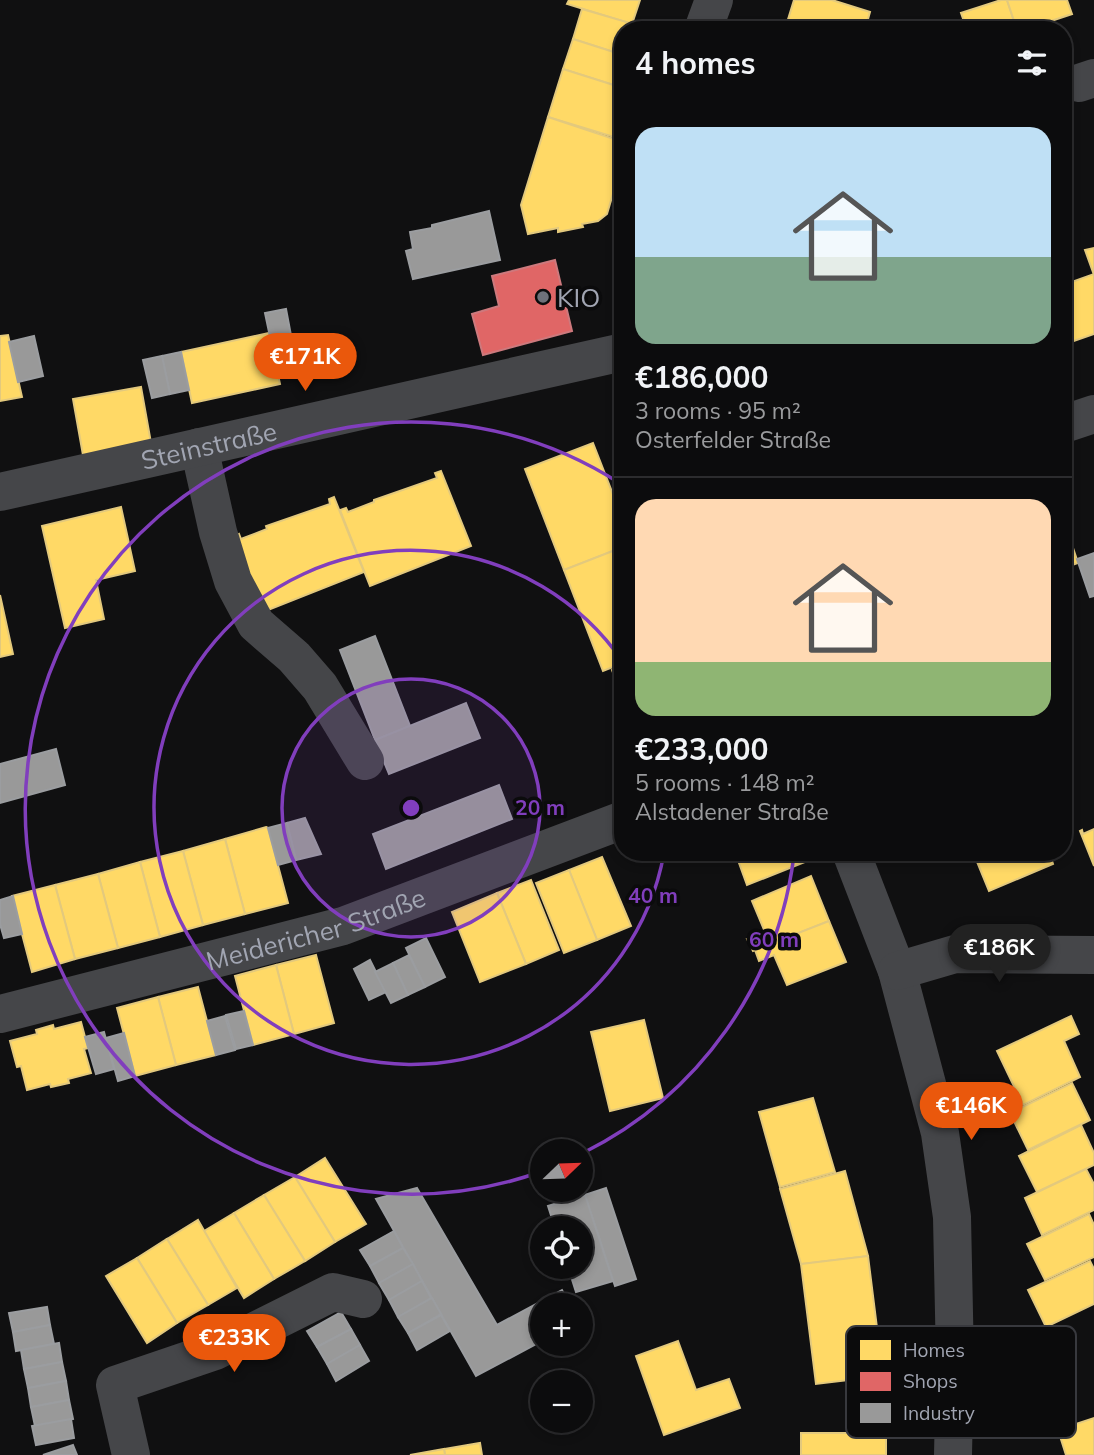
<!DOCTYPE html>
<html lang="en">
<head>
<meta charset="utf-8">
<style>
	:root { --surface:#0c0c0d; --page:#151516; --text:#f1f3f6; --muted:#9a9b9d; --line:#2c2c2e; --accent:#ea580c }
	body { margin:0; font-family:Mulish,sans-serif; background:var(--page); color:var(--text); height:100vh; display:flex; flex-direction:column; font-size:26px; white-space:nowrap }
	* { box-sizing:border-box; margin:0 }
	p { font-size:23px; color:var(--muted) }
	.icon { flex:none; width:38px; height:38px; fill:none; stroke:currentColor; stroke-width:2; stroke-linecap:round; stroke-linejoin:round }
	.map { position:relative; flex:1; overflow:hidden }
	.sheet { position:absolute; left:614px; top:21px; width:458px; height:840px; display:flex; flex-direction:column; background:var(--surface); border-radius:28px; box-shadow:0 4px 10px #0003,0 0 0 2px var(--line) }
	.sheet>* { flex:none }
	.needle { width:46px; rotate:67deg }
	.controls { position:absolute; left:530px; top:1139px; display:grid; gap:14px }
	.controls a { display:grid; place-items:center; width:63px; height:63px; border-radius:50%; background:var(--surface); box-shadow:0 4px 10px #0003,0 0 0 2px var(--line); font-size:35px }
	.price { position:absolute; translate:-50% -60px; padding:0 16px; border-radius:24px; background:var(--accent); color:#fff; font-size:23px; line-height:46px; filter:drop-shadow(0 2px 4px #0008) }
	.price::after { content:''; position:absolute; left:50%; top:42px; width:21px; height:16px; margin-left:-10px; background:inherit; clip-path:polygon(0 0,100% 0,50% 100%) }
	.price.active { background:#222; color:#fff }
	ul { padding:0; list-style:none }
	li { display:grid; align-content:center; gap:14px; height:371px; padding:0 21px }
	li+li { border-top:2px solid var(--line) }
	li span { display:grid; place-items:center; height:217px; border-radius:21px; color:#555 }
	li>.icon { margin-inline-start:auto }
	span .icon { width:126px; height:126px; fill:#fffc; stroke-width:1 }
	li b { font-size:30px }
	h2 { display:flex; justify-content:space-between; align-items:center; height:84px; padding:0 21px; font-size:30px }
	.map>svg:first-child { display:block }
	.homes { fill:#ffd966; stroke:#e3c97d; stroke-width:2 }
	.shops { fill:#e06666; stroke:#cd797d; stroke-width:2 }
	.industry { fill:#999; stroke:#9b9da0; stroke-width:2 }
	.lines { fill:none; stroke-linecap:round; stroke-linejoin:round }
	.minor { stroke:#454649; stroke-width:38 }
	.ring { fill:none; stroke:#813ebd; stroke-width:3.5 }
	.poi-dot { fill:#6e717a; stroke:#0b0b0c; stroke-width:2.5 }
	.labels { text-anchor:middle; dominant-baseline:central; stroke-width:7; stroke-linejoin:round; paint-order:stroke }
	.poi-label { font-size:26px; fill:#a1a5b2; stroke:#0b0b0c; text-anchor:start }
	.street-label { font-size:26px; fill:#a1a5b2; stroke:#0b0b0c }
	.key { fill:#0b0b0c; stroke:#38393e; stroke-width:2 }
	.key-label { font-size:19px; fill:#a1a5b2 }
	.centre { fill:#813ebd; stroke:#0b0b0c; stroke-width:3.5 }
	.ring-label { font-size:21px; text-anchor:middle; font-weight:bold; fill:#813ebd; stroke:#0b0b0c; stroke-width:7; stroke-linejoin:round; paint-order:stroke }
</style>
</head>
<body>
<div class="map">
<svg width="1094" height="1455" viewBox="0 0 1094 1455">
	<rect width="100%" height="100%" fill="#101011"/>
	<!-- homes -->
	<g class="homes">
		<path d="M 569,0 L 640,0 L 632,24 L 567,4 Z"/>
		<path d="M 794,0 L 832,0 L 870,12 L 865,30 L 797,30 L 786,26 Z"/>
		<path d="M 1001,0 L 1007,0 L 1017,30 L 967,30 L 961,13 Z"/>
		<path d="M 1007,0 L 1067,0 L 1072,14 L 1024,30 L 1017,30 Z"/>
		<path d="M 582,9 L 647,28 L 646,30 L 623,30 L 623,55 L 573,39 Z"/>
		<path d="M 573,39 L 623,55 L 623,88 L 563,69 Z"/>
		<path d="M 563,69 L 623,88 L 623,107 L 614,137 L 548,117 Z"/>
		<path d="M 548,117 L 623,142 L 623,160 L 607,214 L 598,221 L 582,224 L 583,227 L 558,232 L 558,228 L 528,234 L 521,205 Z"/>
		<path d="M 1094,248 L 1094,275 L 1085,250 Z"/>
		<path d="M 1094,274 L 1094,334 L 1071,342 L 1064,321 L 1064,289 L 1069,287 L 1069,283 Z"/>
		<path d="M 269,333 L 280,384 L 192,403 L 181,352 Z"/>
		<path d="M 8,335 L 22,397 L 0,401 L 0,336 Z"/>
		<path d="M 141,387 L 151,443 L 83,455 L 73,399 Z"/>
		<path d="M 593,443 L 623,520 L 623,547 L 564,570 L 525,469 Z"/>
		<path d="M 441,471 L 471,546 L 370,586 L 340,510 L 346,508 L 348,512 L 374,502 L 374,500 L 437,478 L 435,473 Z"/>
		<path d="M 334,497 L 364,572 L 263,612 L 233,537 L 239,534 L 241,539 L 267,529 L 266,526 L 330,504 L 329,499 Z"/>
		<path d="M 121,507 L 135,571 L 96,580 L 104,619 L 65,628 L 42,526 Z"/>
		<path d="M 1064,521 L 1078,563 L 1064,568 Z"/>
		<path d="M 623,547 L 623,663 L 603,671 L 564,570 Z"/>
		<path d="M 0,595 L 13,654 L 0,657 Z"/>
		<path d="M 623,665 L 623,700 L 612,670 Z"/>
		<path d="M 266,827 L 268,828 L 288,903 L 245,914 L 225,839 Z"/>
		<path d="M 1094,829 L 1094,866 L 1080,831 L 1082,830 L 1083,834 Z"/>
		<path d="M 225,839 L 245,914 L 203,925 L 183,851 Z"/>
		<path d="M 183,851 L 203,925 L 160,937 L 140,862 Z"/>
		<path d="M 735,852 L 801,852 L 805,862 L 747,885 Z"/>
		<path d="M 973,852 L 1049,852 L 1053,864 L 989,891 Z"/>
		<path d="M 602,857 L 631,926 L 597,940 L 569,870 Z"/>
		<path d="M 140,862 L 160,937 L 118,948 L 98,874 Z"/>
		<path d="M 569,870 L 597,940 L 564,953 L 536,883 Z"/>
		<path d="M 98,874 L 118,948 L 75,959 L 55,885 Z"/>
		<path d="M 811,876 L 829,921 L 753,951 L 747,939 L 765,932 L 752,901 Z"/>
		<path d="M 531,880 L 559,950 L 526,964 L 497,893 Z"/>
		<path d="M 55,885 L 75,959 L 32,972 L 12,896 Z"/>
		<path d="M 497,893 L 526,964 L 480,982 L 452,912 Z"/>
		<path d="M 829,921 L 846,962 L 787,985 L 774,955 L 759,961 L 755,950 Z"/>
		<path d="M 316,955 L 334,1023 L 294,1034 L 276,965 Z"/>
		<path d="M 276,965 L 294,1034 L 253,1045 L 235,976 Z"/>
		<path d="M 198,987 L 216,1055 L 176,1065 L 158,997 Z"/>
		<path d="M 158,997 L 176,1065 L 135,1076 L 117,1008 Z"/>
		<path d="M 1071,1016 L 1079,1034 L 1064,1041 L 1080,1077 L 1023,1105 L 997,1051 Z"/>
		<path d="M 644,1020 L 663,1098 L 610,1111 L 591,1032 Z"/>
		<path d="M 81,1022 L 88,1048 L 84,1049 L 91,1073 L 68,1079 L 69,1083 L 51,1087 L 50,1084 L 27,1090 L 21,1066 L 17,1067 L 10,1041 L 37,1034 L 36,1030 L 53,1025 L 54,1029 Z"/>
		<path d="M 1072,1083 L 1090,1120 L 1028,1150 L 1010,1113 Z"/>
		<path d="M 813,1098 L 835,1172 L 780,1187 L 759,1112 Z"/>
		<path d="M 1081,1125 L 1094,1153 L 1094,1165 L 1037,1192 L 1019,1156 Z"/>
		<path d="M 325,1158 L 366,1224 L 335,1242 L 295,1177 Z"/>
		<path d="M 1086,1169 L 1094,1184 L 1094,1210 L 1042,1235 L 1025,1198 Z"/>
		<path d="M 845,1171 L 868,1256 L 801,1264 L 780,1189 Z"/>
		<path d="M 295,1177 L 335,1242 L 305,1261 L 264,1195 Z"/>
		<path d="M 264,1195 L 305,1261 L 274,1279 L 234,1213 Z"/>
		<path d="M 234,1213 L 274,1279 L 244,1298 L 204,1231 Z"/>
		<path d="M 1089,1214 L 1094,1225 L 1094,1257 L 1045,1280 L 1027,1244 Z"/>
		<path d="M 198,1220 L 237,1288 L 208,1305 L 167,1239 Z"/>
		<path d="M 167,1239 L 208,1305 L 177,1323 L 137,1258 Z"/>
		<path d="M 868,1256 L 883,1376 L 816,1384 L 801,1264 Z"/>
		<path d="M 137,1258 L 177,1323 L 147,1343 L 106,1276 Z"/>
		<path d="M 1090,1261 L 1094,1269 L 1094,1304 L 1046,1327 L 1028,1290 Z"/>
		<path d="M 678,1341 L 696,1390 L 729,1379 L 740,1408 L 664,1435 L 636,1356 Z"/>
		<path d="M 1094,1418 L 1094,1455 L 1066,1455 L 1058,1430 Z"/>
		<rect x="801" y="1433" width="85" height="22"/>
		<path d="M 480,1443 L 482,1455 L 445,1455 L 444,1449 Z"/>
		<path d="M 444,1449 L 445,1455 L 410,1455 Z"/>
	</g>
	<!-- shops -->
	<path class="shops" d="M 555,260 L 572,331 L 483,355 L 472,314 L 499,306 L 492,276 Z"/>
	<!-- industry -->
	<g class="industry">
		<path d="M 489,211 L 500,260 L 413,279 L 406,251 L 413,249 L 410,232 L 432,228 L 432,225 Z"/>
		<path d="M 286,309 L 293,346 L 273,351 L 265,313 Z"/>
		<path d="M 34,336 L 43,376 L 18,382 L 9,342 Z"/>
		<path d="M 181,352 L 189,390 L 170,394 L 162,356 Z"/>
		<path d="M 162,356 L 170,394 L 152,398 L 143,360 Z"/>
		<path d="M 1094,553 L 1094,596 L 1090,597 L 1077,559 Z"/>
		<path d="M 375,636 L 410,726 L 375,740 L 340,650 Z"/>
		<path d="M 466,703 L 480,738 L 389,774 L 375,740 Z"/>
		<path d="M 56,749 L 65,785 L 0,803 L 0,764 Z"/>
		<path d="M 499,785 L 512,819 L 386,869 L 373,834 Z"/>
		<path d="M 305,818 L 321,854 L 296,860 L 287,823 Z"/>
		<path d="M 287,823 L 296,860 L 278,865 L 268,828 Z"/>
		<path d="M 13,896 L 22,934 L 4,938 L 0,924 L 0,900 Z"/>
		<path d="M 426,938 L 445,977 L 425,987 L 406,948 Z"/>
		<path d="M 409,955 L 425,987 L 408,995 L 393,963 Z"/>
		<path d="M 370,960 L 386,992 L 369,1000 L 354,969 Z"/>
		<path d="M 393,963 L 408,995 L 391,1003 L 375,972 Z"/>
		<path d="M 244,1011 L 253,1045 L 236,1049 L 226,1015 Z"/>
		<path d="M 225,1016 L 235,1050 L 216,1055 L 207,1021 Z"/>
		<path d="M 104,1032 L 114,1069 L 96,1074 L 85,1037 Z"/>
		<path d="M 124,1033 L 135,1076 L 118,1081 L 106,1038 Z"/>
		<path d="M 417,1188 L 497,1325 L 562,1290 L 570,1306 L 542,1306 L 542,1341 L 476,1376 L 376,1199 Z"/>
		<path d="M 606,1188 L 636,1279 L 615,1286 L 585,1195 Z"/>
		<path d="M 585,1195 L 613,1281 L 576,1292 L 568,1267 L 581,1267 L 581,1228 L 555,1228 L 548,1206 Z"/>
		<path d="M 394,1231 L 403,1248 L 370,1266 L 360,1250 Z"/>
		<path d="M 403,1248 L 413,1264 L 379,1283 L 370,1266 Z"/>
		<path d="M 413,1264 L 422,1281 L 389,1300 L 379,1283 Z"/>
		<path d="M 422,1281 L 431,1298 L 398,1317 L 389,1300 Z"/>
		<path d="M 432,1298 L 441,1314 L 408,1333 L 398,1317 Z"/>
		<path d="M 47,1307 L 50,1325 L 13,1332 L 9,1313 Z"/>
		<path d="M 341,1312 L 351,1329 L 317,1347 L 307,1331 Z"/>
		<path d="M 441,1315 L 450,1331 L 417,1350 L 408,1333 Z"/>
		<path d="M 50,1325 L 54,1344 L 16,1351 L 13,1332 Z"/>
		<path d="M 351,1329 L 360,1345 L 327,1364 L 317,1347 Z"/>
		<path d="M 59,1343 L 62,1362 L 24,1369 L 21,1350 Z"/>
		<path d="M 360,1345 L 369,1361 L 336,1381 L 327,1364 Z"/>
		<path d="M 62,1362 L 66,1381 L 28,1388 L 24,1369 Z"/>
		<path d="M 66,1381 L 69,1400 L 31,1407 L 28,1388 Z"/>
		<path d="M 69,1400 L 73,1419 L 35,1426 L 31,1407 Z"/>
		<path d="M 71,1419 L 74,1438 L 36,1445 L 32,1426 Z"/>
		<path d="M 73,1445 L 77,1455 L 43,1455 Z"/>
	</g>
	<g class="lines">
		<!-- minor -->
		<g class="minor">
			<path d="M 703,30 L 714,0"/>
			<path d="M 1079,83 L 1094,78"/>
			<path d="M 1064,424 L 1094,414"/>
			<path d="M 199,447 L 218,532 L 233,581 L 256,624 L 294,657 L 320,687 L 365,761"/>
			<path id="s1" d="M 0,492 L 623,352"/>
			<path d="M 851,852 L 897,971 L 940,1133 L 952,1217 L 955,1361 L 953,1455"/>
			<path d="M 897,971 L 955,954 L 1094,955"/>
			<path id="s2" d="M 0,1014 L 343,926 L 623,820"/>
			<path d="M 131,1455 L 115,1385 L 215,1351 L 333,1292 L 363,1299"/>
		</g>
	</g>
	<!-- distance rings -->
	<circle cx="411" cy="808" r="129" fill="#813ebd" fill-opacity=".12"/>
	<g class="ring">
		<circle cx="411" cy="808" r="129"/>
		<path d="M664 853A257 257 0 1 1 623 662"/>
		<path d="M794 855A386 386 0 0 1 583 1153M540 1172A386 386 0 1 1 621 484"/>
	</g>
	<!-- markers -->
	<circle class="poi-dot" cx="543" cy="297" r="7"/>
	<g class="labels">
		<!-- poi labels -->
		<g class="poi-label">
			<text x="557" y="297">KIO</text>
		</g>
		<!-- street labels -->
		<g class="street-label">
			<text stroke="none"><textPath href="#s1" startOffset="214">Steinstraße</textPath></text>
			<text stroke="none"><textPath href="#s2" startOffset="327">Meidericher Straße</textPath></text>
		</g>
	</g>
	<!-- legend -->
	<rect x="846" y="1326" width="230" height="112" rx="10" class="key"/>
	<rect x="860" y="1340" width="31" height="20" fill="#ffd966"/>
	<rect x="860" y="1372" width="31" height="19" fill="#e06666"/>
	<rect x="860" y="1403" width="31" height="20" fill="#999"/>
	<g class="key-label">
		<text x="903" y="1357">Homes</text>
		<text x="903" y="1388">Shops</text>
		<text x="903" y="1420">Industry</text>
	</g>
	<circle cx="411" cy="808" r="10" class="centre"/>
	<g class="ring-label">
		<text x="540" y="815">20 m</text>
		<text x="653" y="903">40 m</text>
		<text x="774" y="947">60 m</text>
	</g>
</svg>
<div class="controls">
<a><svg class="needle" viewBox="-14 -14 28 28"><path d="M0-13l5 13h-10z" fill="#e53935"/><path d="M0 13l5-13h-10z" fill="#9a9b9d"/></svg></a>
<a><svg class="icon" aria-label="locate" viewBox="0 0 24 24"><circle cx="12" cy="12" r="6"/><path d="M12 2v4M12 18v4M2 12h4M18 12h4"/></svg></a>
<a>+</a>
<a>−</a>
</div>
<b class="price" style="left:305px;top:393px">€171K</b>
<b class="price active" style="left:999px;top:984px">€186K</b>
<b class="price" style="left:971px;top:1142px">€146K</b>
<b class="price" style="left:234px;top:1374px">€233K</b>
<section class="sheet">
<h2>4 homes<svg class="icon" aria-label="filters" viewBox="0 0 24 24"><path d="M4 7h16M4 17h16"/><circle cx="9" cy="7" r="2"/><circle cx="15" cy="17" r="2"/></svg></h2>
<ul>
<li><span style="background:linear-gradient(#bfe0f5 60%,#7fa58c 0)"><svg class="icon" aria-label="home" viewBox="0 0 24 24"><path d="M3 11l9-7 9 7M6 9v11h12V9"/></svg></span><div><b>€186,000</b><p>3 rooms · 95 m²</p><p>Osterfelder Straße</p></div></li>
<li><span style="background:linear-gradient(#ffd9b3 75%,#8fb573 0)"><svg class="icon" aria-label="home" viewBox="0 0 24 24"><path d="M3 11l9-7 9 7M6 9v11h12V9"/></svg></span><div><b>€233,000</b><p>5 rooms · 148 m²</p><p>Alstadener Straße</p></div></li>
</ul>
</section>
</div>
</body>
</html>
